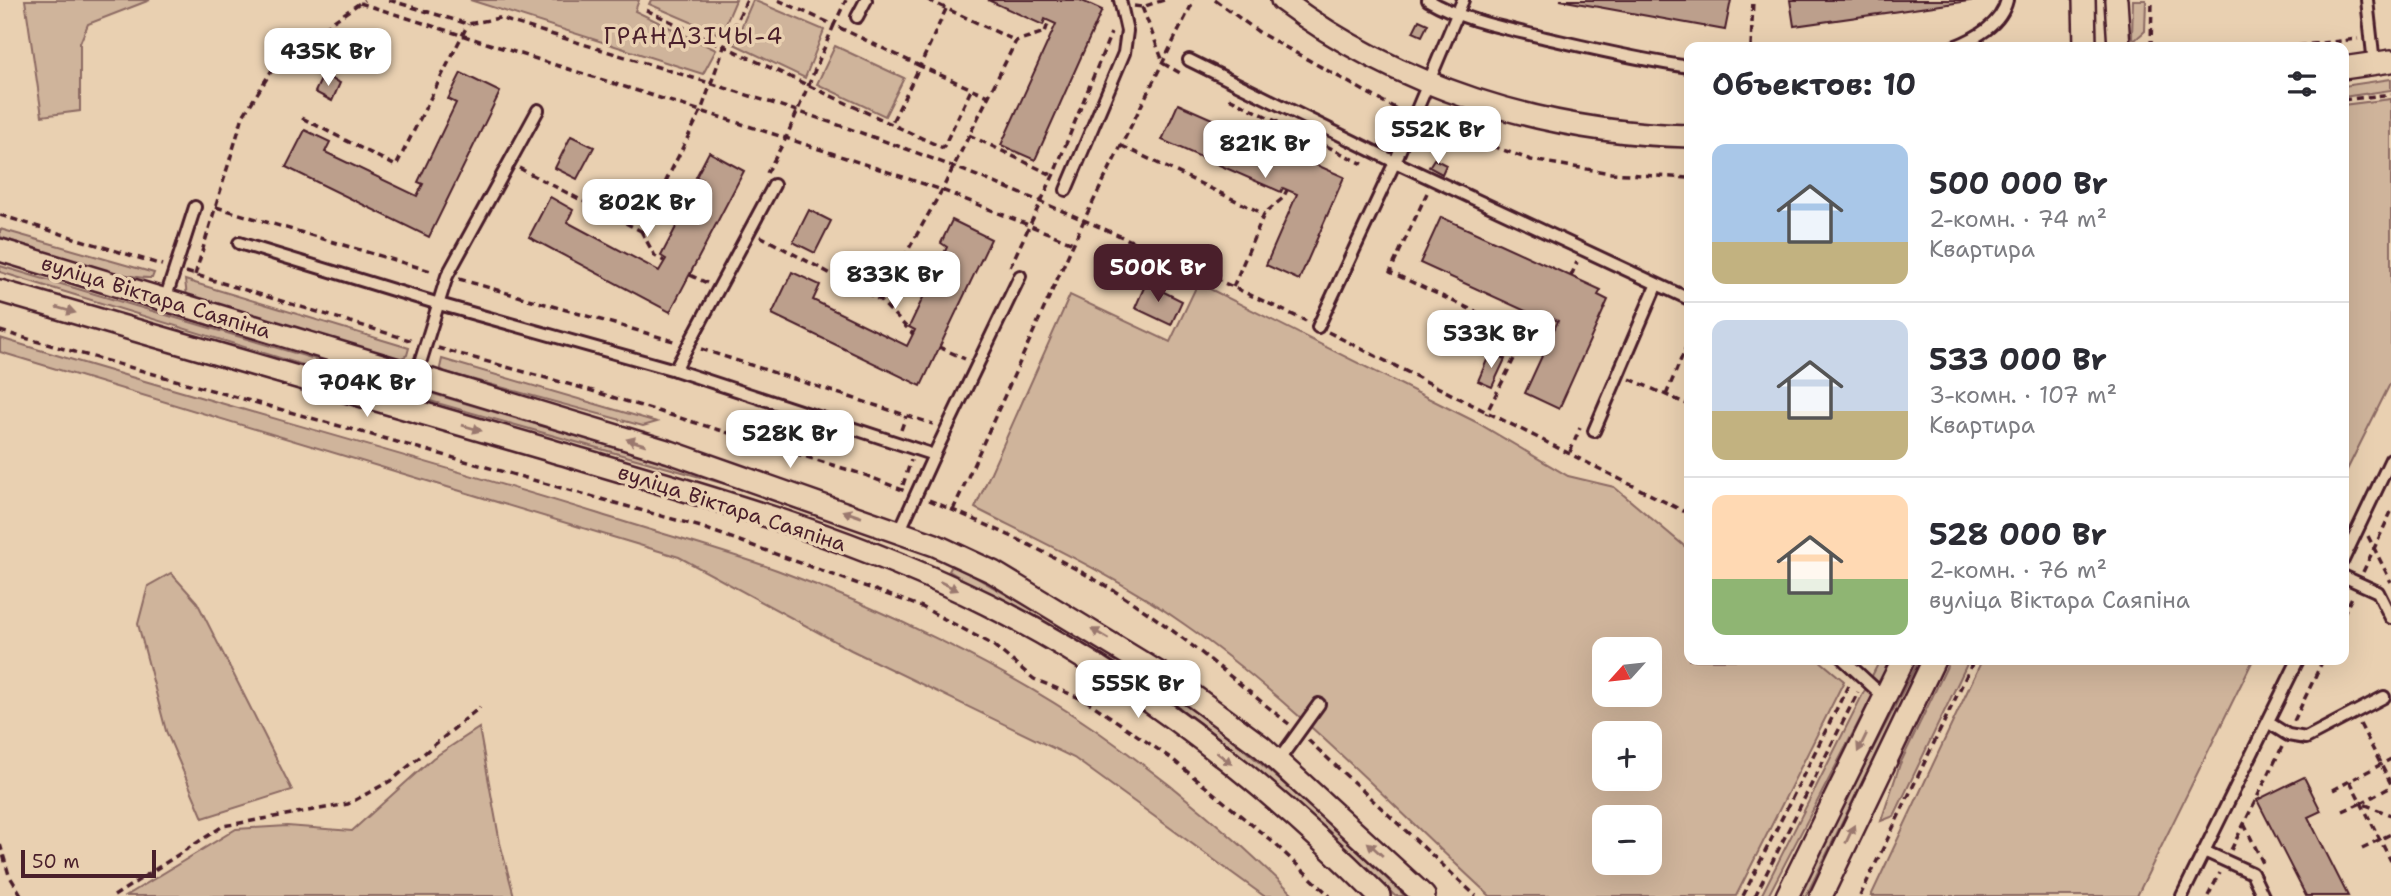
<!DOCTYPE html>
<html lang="ru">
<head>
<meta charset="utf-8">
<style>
	:root { --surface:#fff; --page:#f2f2f3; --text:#2b2b33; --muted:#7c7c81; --line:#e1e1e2; --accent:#4a1f2b }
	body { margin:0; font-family:"Shantell Sans",sans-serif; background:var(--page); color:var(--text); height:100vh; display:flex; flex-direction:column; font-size:26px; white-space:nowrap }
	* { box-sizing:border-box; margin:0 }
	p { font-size:23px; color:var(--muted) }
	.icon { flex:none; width:38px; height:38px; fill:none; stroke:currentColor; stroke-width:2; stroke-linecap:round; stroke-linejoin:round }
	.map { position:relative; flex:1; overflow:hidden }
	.panel { position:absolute; left:1684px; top:42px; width:665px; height:623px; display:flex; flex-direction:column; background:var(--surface); border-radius:14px; box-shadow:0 7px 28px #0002 }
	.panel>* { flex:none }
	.needle { width:46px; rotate:243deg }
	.fabs { position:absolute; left:1592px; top:637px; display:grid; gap:14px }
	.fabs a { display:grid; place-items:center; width:70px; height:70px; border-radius:14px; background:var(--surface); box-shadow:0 7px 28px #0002; font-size:35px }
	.scale { position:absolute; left:21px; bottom:18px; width:135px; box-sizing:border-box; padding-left:7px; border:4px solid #4a1f2b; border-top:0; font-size:19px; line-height:24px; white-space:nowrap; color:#4a1f2b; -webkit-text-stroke:5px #e9d0b1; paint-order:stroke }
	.price { position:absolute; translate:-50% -60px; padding:0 16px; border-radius:14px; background:#fff; color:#222; font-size:23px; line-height:46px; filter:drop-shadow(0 2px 4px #0008) }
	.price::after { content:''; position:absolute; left:50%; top:42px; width:21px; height:16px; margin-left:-10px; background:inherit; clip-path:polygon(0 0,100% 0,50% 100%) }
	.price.current { background:var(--accent); color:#fff }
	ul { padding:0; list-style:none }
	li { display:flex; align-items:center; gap:21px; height:175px; padding:0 28px }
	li+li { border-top:2px solid var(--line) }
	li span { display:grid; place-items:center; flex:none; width:196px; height:140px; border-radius:14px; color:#555 }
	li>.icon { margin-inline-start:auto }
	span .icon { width:84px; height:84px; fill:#fffc; stroke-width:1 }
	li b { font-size:30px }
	h2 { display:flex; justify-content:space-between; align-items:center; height:84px; padding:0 28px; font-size:30px }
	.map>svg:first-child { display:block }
	.green { fill:#cfb49b; stroke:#8c6a63; stroke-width:2; fill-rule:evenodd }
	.building { fill:#bc9f8c; stroke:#4a1f2b; stroke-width:2 }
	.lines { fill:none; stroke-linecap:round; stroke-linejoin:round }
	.service-casing { stroke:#4a1f2b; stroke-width:16 }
	.minor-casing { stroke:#4a1f2b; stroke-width:26 }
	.path { stroke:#4a1f2b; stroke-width:3.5; stroke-dasharray:7 5; stroke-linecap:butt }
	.service { stroke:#e9d0b1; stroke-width:10 }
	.minor { stroke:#e9d0b1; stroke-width:21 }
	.oneway { fill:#9a786e }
	.labels { text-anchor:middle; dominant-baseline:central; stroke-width:7; stroke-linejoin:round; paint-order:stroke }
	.street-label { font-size:21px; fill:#4a1f2b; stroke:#e9d0b1 }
	.neighbourhood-label { font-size:23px; letter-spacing:2px; fill:#4a1f2b; stroke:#e9d0b1 }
</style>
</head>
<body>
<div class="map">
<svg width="2391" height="896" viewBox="0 0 2391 896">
	<rect width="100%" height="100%" fill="#e9d0b1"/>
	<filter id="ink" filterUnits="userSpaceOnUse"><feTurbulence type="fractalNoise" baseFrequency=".0143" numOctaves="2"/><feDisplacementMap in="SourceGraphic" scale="14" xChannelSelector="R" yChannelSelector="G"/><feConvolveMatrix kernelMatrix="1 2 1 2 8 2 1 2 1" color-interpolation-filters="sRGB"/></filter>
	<g filter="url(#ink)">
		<!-- green -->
		<g class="green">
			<path d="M 25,0 L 150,0 L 88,24 L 80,43 L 80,111 L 42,116 Z"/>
			<path d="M 470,0 L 639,0 L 635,11 L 716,50 L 703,74 Z"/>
			<path d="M 651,0 L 736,0 L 721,35 L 649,4 Z"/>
			<path d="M 753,0 L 824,30 L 805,78 L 734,44 Z"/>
			<path d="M 2133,0 L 2146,0 L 2145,31 L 2135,40 L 2132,38 Z"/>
			<path d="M 835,46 L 904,78 L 885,116 L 817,84 Z"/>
			<path d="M 2391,79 L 2391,90 L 2343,97 L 2343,86 Z"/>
			<path d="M 2391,99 L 2391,382 L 2343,478 L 2343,105 Z"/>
			<path d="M 0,229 L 154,273 L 152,278 C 123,280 33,247 0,237 Z"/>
			<path d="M 0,266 L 758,490 L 757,493 L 313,368 L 0,272 Z"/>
			<path d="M 185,280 L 409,348 L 407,355 L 400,359 L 372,353 L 187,297 Z"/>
			<path d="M 1198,283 L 1476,422 L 1568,476 L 1614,487 L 1689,550 L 1689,660 L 1819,660 L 1844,681 L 1736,896 L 1490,896 C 1392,806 1293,700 1184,624 C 1119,578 1046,544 975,508 L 1070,295 L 1170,342 ZM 1605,649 L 1650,649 L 1650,695 L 1605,695 ZM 1605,733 L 1650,733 L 1650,779 L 1605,779 ZM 1605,817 L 1650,817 L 1650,863 L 1605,863 Z"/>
			<path d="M 0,338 C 199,399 400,452 599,514 C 658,533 719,549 777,570 C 881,608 1006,668 1097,731 C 1167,780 1234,836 1295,896 L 1264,896 L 1074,758 L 851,650 L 679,557 L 0,352 Z"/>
			<path d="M 442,359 L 657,422 L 643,426 L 445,372 L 440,368 Z"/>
			<path d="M 953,564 C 1021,605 1093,640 1159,685 C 1247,746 1328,822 1405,896 L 1395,896 C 1322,823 1241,752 1157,691 C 1092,644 1018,612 949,571 Z"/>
			<path d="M 171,573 L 197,602 L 292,790 L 203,818 L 166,731 L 138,624 L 148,586 Z"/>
			<path d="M 1880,660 L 1891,660 L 1768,896 L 1761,896 Z"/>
			<path d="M 1919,660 L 1922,660 L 1806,896 L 1797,896 Z"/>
			<path d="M 1950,660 L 1969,660 L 1894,816 L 1881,821 L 1900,764 Z"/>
			<path d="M 1982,660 L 2253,660 L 2137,896 L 1871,896 Z"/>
			<path d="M 479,728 L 500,843 L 514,896 L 126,896 L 236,829 L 287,826 L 352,831 L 433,758 Z"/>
		</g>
		<!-- building -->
		<g class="building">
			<path d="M 988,0 L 1080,0 L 1102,10 L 1035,160 L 1001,145 L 1056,24 L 1045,19 L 1043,25 Z"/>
			<path d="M 1560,0 L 1731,0 L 1725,30 Z"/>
			<path d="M 1790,0 L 1976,0 L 1794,26 Z"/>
			<path d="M 1419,20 L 1428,24 L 1422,36 L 1413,32 Z"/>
			<path d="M 461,73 L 500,92 L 429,237 L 286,167 L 305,130 L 330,142 L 325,152 L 417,196 L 423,184 L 418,182 L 456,103 L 448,99 Z"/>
			<path d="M 323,75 L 340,83 L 332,101 L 315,92 Z"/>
			<path d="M 1178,104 L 1344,177 L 1299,280 L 1266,265 L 1297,194 L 1283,188 L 1281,192 L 1162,140 Z"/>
			<path d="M 571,136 L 594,147 L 577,179 L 555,168 Z"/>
			<path d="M 709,152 L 744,171 L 670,312 L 529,237 L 550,197 L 573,210 L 567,222 L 659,271 L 666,259 L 661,256 L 701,179 L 696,177 Z"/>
			<path d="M 1434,159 L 1446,165 L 1442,174 L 1429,167 Z"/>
			<path d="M 809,210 L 831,221 L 815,253 L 793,242 Z"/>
			<path d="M 1441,217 L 1601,290 L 1598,295 L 1608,300 L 1559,409 L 1525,393 L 1558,321 L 1545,315 L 1543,319 L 1420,263 Z"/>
			<path d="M 952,220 L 991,239 L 921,386 L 772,314 L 792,272 L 820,285 L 813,300 L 907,346 L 915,330 L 909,327 L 947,247 L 941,243 Z"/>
			<path d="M 1146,283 L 1182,301 L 1171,325 L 1135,308 Z"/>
			<path d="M 1490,353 L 1505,359 L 1492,387 L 1478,381 Z"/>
			<path d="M 2304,777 L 2321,811 L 2308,817 L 2348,896 L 2306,896 L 2257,800 Z"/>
		</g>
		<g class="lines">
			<!-- service casing -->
			<g class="service-casing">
				<g id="service">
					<path d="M 1428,0 C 1464,21 1505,28 1546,38 C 1594,49 1640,60 1689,67"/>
					<path d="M 2367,0 L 2374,64"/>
					<path d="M 857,17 L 866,0"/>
					<path d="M 1954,47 C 1976,38 2001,25 2007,0"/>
					<path d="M 1189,60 L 1395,162 L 1689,299"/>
					<path d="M 1066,190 L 1124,53 L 1127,31 L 1120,0"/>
					<path d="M 239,243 L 439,304 L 675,370 L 934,455 L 1020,276"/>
					<path d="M 165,300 L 195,207"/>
					<path d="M 1318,327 L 1395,162 L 1463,0"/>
					<path d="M 675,370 L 774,185"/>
					<path d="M 416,376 L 447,276 L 538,110"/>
					<path d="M 1594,431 L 1656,286"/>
					<path d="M 900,530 L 934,455"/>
					<path d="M 2343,560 L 2391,459"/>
					<path d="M 2343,576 L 2378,592 L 2391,618"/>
					<path d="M 1844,660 L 1884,697"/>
					<path d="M 2269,723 L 2288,735 L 2306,738 L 2384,697"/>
					<path d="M 1278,761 L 1319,704"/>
					<path d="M 2204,851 L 2252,873 L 2263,896"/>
					<path d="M 2182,896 L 2298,660"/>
				</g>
			</g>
			<!-- minor casing -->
			<g class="minor-casing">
				<g id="minor">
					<path d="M 1282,0 C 1397,87 1545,133 1689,136"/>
					<path d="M 2084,0 L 2085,47"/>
					<path d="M 2116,0 L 2119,47"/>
					<path d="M 2343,68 L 2391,61"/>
					<path d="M 0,250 L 670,452 L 935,545 L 993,572 L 1177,684 L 1262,747 L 1424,896"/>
					<path d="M 0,291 C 182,344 364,396 546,449 C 695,493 847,534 987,604 C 1133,677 1264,781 1379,896"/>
					<path d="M 1787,896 L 1903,660"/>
					<path d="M 1821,896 L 1934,660"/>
				</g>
			</g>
			<!-- path -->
			<g class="path">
				<path d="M 389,0 L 468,24 L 499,18 C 652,66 807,110 957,168 C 1075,214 1191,267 1306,321"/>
				<path d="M 778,0 L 834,25 L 846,0"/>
				<path d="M 928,0 L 1016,41"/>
				<path d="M 1215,0 L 1260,33 L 1402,112"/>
				<path d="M 360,3 L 786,138 L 942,190 L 1073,243"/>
				<path d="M 1134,6 L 1142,7 L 1164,0"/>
				<path d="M 1142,7 L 1164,64 L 1182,74"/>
				<path d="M 946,9 L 920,66 L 988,96"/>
				<path d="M 646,10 L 943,148 L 971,90"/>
				<path d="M 1751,47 L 1753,0"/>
				<path d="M 2151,47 L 2152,0"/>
				<path d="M 2286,47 L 2358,39"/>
				<path d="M 1229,98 L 1363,164"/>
				<path d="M 2343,100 L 2391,94"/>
				<path d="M 302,118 L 396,166 L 468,24"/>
				<path d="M 1425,122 L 1531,160 L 1611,173 L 1689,178"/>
				<path d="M 969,135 L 1052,175"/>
				<path d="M 1122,146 L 1264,214"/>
				<path d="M 1302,159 L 1311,139"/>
				<path d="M 519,168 L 641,231 L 701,111 L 724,47 L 747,0"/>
				<path d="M 767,173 L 786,138 L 834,25 L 920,66 L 891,124"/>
				<path d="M 1427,193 L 1390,272 L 1526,335 L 1486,414"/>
				<path d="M 216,207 L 434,272"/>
				<path d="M 0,215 L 162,265"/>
				<path d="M 641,231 L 655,256 L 664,261"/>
				<path d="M 760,236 L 880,300 L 913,334"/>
				<path d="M 1010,267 L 1053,176 L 1111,33"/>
				<path d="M 186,272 L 413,341"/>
				<path d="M 195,275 L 243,116 L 279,59 L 364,0"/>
				<path d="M 690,275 L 707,283"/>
				<path d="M 1571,276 L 1577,262"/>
				<path d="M 459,279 L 677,342"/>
				<path d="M 1233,287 L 1264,214 L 1283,198 L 1287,190"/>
				<path d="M 880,300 L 942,190 L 1016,41 L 1045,32 L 1049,21"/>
				<path d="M 0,331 L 701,527 L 922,607 L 993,645 L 1034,679 L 1087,701 L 1172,759 L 1274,843 L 1330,896"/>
				<path d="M 1328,332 L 1689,514"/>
				<path d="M 1526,335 L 1549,325 L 1552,318"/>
				<path d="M 939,347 L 965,359"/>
				<path d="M 438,348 L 586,389 L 865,475 L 905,491"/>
				<path d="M 701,349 L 933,424"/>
				<path d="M 1630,379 L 1689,405"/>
				<path d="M 1666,395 L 1689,340"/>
				<path d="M 901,430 L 906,416"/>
				<path d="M 1570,452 L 1580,428"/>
				<path d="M 903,485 L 911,460"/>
				<path d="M 929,500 C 989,525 1050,553 1106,586 C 1171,624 1230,677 1289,724"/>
				<path d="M 953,510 L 1084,220 L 1194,0"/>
				<path d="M 2368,536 L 2391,582"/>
				<path d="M 2363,572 L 2391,512"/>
				<path d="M 2343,615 L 2353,595"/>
				<path d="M 2294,721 L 2323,660"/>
				<path d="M 2360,724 L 2391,784"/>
				<path d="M 1308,740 L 1476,896"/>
				<path d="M 2350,781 L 2391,861"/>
				<path d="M 2333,790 L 2391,759"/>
				<path d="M 2361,803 L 2391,787"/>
				<path d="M 2343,811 L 2361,803 L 2391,815"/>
				<path d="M 2244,824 L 2263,863"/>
				<path d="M 0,844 L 9,875 L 22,896"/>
				<path d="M 2362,848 L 2391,834"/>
				<path d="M 2231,850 L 2282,747"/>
				<path d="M 114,896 L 223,826 L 348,804 L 392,780 L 480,707"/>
				<path d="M 1743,896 L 1850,682"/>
				<path d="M 1755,896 L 1858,692"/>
				<path d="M 1860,896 L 1974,660"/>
				<path d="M 2208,896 L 2220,873"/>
			</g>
			<!-- service -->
			<use href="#service" class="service"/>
			<!-- minor -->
			<use href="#minor" class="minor"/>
		</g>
		<!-- one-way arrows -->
		<defs><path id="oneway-solid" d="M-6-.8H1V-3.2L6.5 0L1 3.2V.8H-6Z" transform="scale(1.75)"/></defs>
		<g class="oneway">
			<use href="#oneway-solid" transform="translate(66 310) rotate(16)"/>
			<use href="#oneway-solid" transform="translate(472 428) rotate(16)"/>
			<use href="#oneway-solid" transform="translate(636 442) rotate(-163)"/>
			<use href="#oneway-solid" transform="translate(852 514) rotate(-161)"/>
			<use href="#oneway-solid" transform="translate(949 586) rotate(26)"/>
			<use href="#oneway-solid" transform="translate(1100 634) rotate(-149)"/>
			<use href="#oneway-solid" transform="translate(1862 743) rotate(116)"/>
			<use href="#oneway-solid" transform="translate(1224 758) rotate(38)"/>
			<use href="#oneway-solid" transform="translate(1850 834) rotate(-65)"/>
			<use href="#oneway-solid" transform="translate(1375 849) rotate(-138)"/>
		</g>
	</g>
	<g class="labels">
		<!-- street labels -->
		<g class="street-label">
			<text transform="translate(156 297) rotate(17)">вуліца Віктара Саяпіна</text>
			<text transform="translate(732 508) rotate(18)">вуліца Віктара Саяпіна</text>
		</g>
		<!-- neighbourhood labels -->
		<g class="neighbourhood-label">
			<text x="694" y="36">ГРАНДЗІЧЫ-4</text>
		</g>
	</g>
</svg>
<div class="fabs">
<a><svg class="needle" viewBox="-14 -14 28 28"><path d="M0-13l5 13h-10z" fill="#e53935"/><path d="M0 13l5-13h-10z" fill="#7c7c81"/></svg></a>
<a>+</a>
<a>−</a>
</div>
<div class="scale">50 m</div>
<b class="price" style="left:328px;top:88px">435K Br</b>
<b class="price" style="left:1438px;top:166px">552K Br</b>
<b class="price" style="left:1265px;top:180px">821K Br</b>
<b class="price" style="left:647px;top:239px">802K Br</b>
<b class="price current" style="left:1158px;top:304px">500K Br</b>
<b class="price" style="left:895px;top:311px">833K Br</b>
<b class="price" style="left:1491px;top:370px">533K Br</b>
<b class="price" style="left:367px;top:419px">704K Br</b>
<b class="price" style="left:790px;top:470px">528K Br</b>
<b class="price" style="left:1138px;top:720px">555K Br</b>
<section class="panel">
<h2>Объектов: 10<svg class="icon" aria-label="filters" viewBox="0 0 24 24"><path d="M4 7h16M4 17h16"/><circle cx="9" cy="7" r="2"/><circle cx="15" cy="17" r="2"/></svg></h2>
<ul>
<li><span style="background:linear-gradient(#a9c7e8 70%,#c2b280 0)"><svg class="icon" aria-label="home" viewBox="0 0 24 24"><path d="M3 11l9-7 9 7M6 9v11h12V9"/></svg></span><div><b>500 000 Br</b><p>2-комн. · 74 m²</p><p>Квартира</p></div></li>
<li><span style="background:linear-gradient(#c9d6e8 65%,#c2b280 0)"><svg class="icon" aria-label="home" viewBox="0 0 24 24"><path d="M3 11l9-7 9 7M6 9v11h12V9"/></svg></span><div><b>533 000 Br</b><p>3-комн. · 107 m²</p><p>Квартира</p></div></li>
<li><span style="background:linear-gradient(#ffd9b3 60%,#8fb573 0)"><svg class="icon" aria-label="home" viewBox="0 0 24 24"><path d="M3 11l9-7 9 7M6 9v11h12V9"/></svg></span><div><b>528 000 Br</b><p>2-комн. · 76 m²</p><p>вуліца Віктара Саяпіна</p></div></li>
</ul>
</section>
</div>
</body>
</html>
